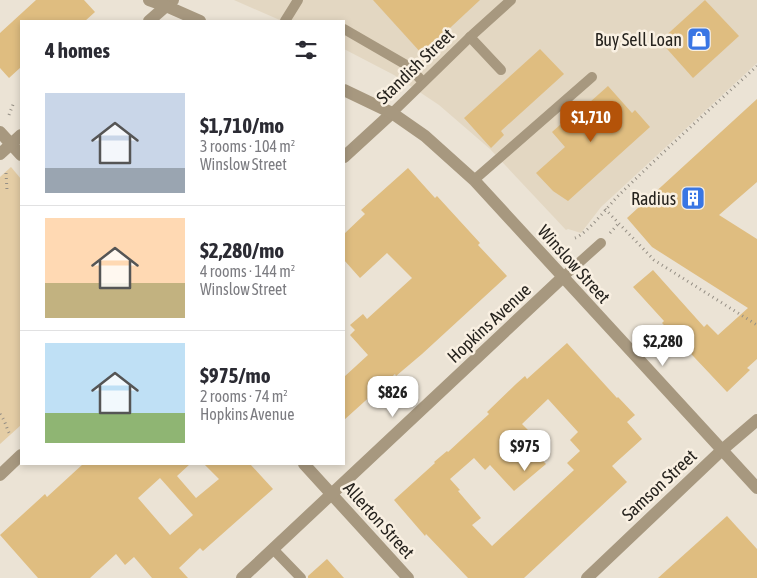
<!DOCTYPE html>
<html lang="en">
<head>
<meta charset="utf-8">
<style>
	:root { --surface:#fff; --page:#f7f7f7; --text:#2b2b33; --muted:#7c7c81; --line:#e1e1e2; --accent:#b45309 }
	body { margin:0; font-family:"Asap Condensed",sans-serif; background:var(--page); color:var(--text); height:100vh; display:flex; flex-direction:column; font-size:19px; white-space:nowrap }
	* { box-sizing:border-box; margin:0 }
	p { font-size:16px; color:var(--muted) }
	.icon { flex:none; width:28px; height:28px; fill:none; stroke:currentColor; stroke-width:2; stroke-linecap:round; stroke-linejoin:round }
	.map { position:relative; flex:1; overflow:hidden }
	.sheet { position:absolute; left:20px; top:20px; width:325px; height:445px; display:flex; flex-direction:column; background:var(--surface); border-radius:0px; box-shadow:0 2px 8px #0003 }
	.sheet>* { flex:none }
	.price { position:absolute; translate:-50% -42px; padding:0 11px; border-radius:10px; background:#fff; color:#222; font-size:16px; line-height:32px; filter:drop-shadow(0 1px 2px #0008) }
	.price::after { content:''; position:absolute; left:50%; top:30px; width:15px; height:11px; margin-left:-8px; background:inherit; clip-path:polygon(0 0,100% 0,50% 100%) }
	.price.selected { background:var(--accent); color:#fff }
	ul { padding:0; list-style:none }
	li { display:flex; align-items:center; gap:15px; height:125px; padding:0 25px }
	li+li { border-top:1px solid var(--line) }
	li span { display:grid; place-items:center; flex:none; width:140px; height:100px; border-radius:0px; color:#555 }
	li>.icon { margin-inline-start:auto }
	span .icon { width:60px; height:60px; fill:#fffc; stroke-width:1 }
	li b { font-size:21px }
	h2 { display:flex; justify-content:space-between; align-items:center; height:60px; padding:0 25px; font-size:21px }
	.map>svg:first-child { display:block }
	.built { fill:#e3d7c2 }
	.green { fill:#e4cda5 }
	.building { fill:#dfbd80; fill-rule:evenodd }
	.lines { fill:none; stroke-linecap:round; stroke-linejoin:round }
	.path { stroke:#958f85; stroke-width:3; stroke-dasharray:1 4; stroke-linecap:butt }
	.service { stroke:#a7987f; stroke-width:10 }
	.minor { stroke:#a7987f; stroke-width:12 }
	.tertiary { stroke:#a7987f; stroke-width:12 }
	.labels { text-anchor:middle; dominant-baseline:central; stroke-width:5; stroke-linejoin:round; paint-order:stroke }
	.poi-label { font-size:18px; fill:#26231e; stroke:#f9f0e2; text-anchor:end }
	.street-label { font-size:18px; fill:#26231e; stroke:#f9f0e2 }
</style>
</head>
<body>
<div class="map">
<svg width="757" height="578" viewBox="0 0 757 578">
	<rect width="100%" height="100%" fill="#ebe3d5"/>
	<!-- built -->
	<path class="built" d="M 234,0 L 757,0 L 757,63 L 601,207 L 581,233 L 568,229 L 566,230 L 490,149 L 439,105 L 394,75 L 344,49 L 344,21 L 282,21 Z"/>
	<!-- green -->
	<path class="green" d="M 11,167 L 21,179 L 21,425 L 0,444 L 0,177 Z"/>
	<!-- building -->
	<g class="building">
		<path d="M 36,0 L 84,0 L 95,12 L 85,21 L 21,21 L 21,67 L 9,78 L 0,68 L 0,33 Z"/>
		<path d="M 373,0 L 480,0 L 422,54 Z"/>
		<path d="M 705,0 L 739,36 L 693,78 L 660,41 Z"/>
		<path d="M 540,49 L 564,74 L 501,131 L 504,135 L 491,148 L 464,118 Z"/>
		<path d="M 608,86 L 632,113 L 635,110 L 650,127 L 568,201 L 553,191 L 536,173 L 565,147 L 552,132 L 579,108 L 581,110 Z"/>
		<path d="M 757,99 L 757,182 L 719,215 L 757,239 L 757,359 L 747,368 L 750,370 L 727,392 L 662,323 L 664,321 L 633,287 L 653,270 L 704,327 L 707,324 L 718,335 L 748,308 L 652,247 L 627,218 Z"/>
		<path d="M 408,168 L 435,198 L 437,196 L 480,243 L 478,245 L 507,276 L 422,354 L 396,376 L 395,374 L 344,420 L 344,377 L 368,355 L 350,335 L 355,330 L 350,325 L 363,314 L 367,319 L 412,278 L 387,253 L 360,278 L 344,260 L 344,234 L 365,214 L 361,210 Z"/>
		<path d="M 567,343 L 617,398 L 618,397 L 635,415 L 627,422 L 642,439 L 612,466 L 627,482 L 524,578 L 468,578 L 426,534 L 425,536 L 394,500 L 435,463 L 434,462 L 447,451 L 448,452 L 489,414 L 487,412 L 516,384 L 525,376 L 527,379 ZM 548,399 L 578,432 L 570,440 L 580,451 L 567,463 L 574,470 L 492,546 L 472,525 L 481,518 L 458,491 L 460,490 L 450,479 L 474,458 L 485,470 L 490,465 L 514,491 L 546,464 L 524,441 L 532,434 L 522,424 Z"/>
		<path d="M 83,464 L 190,464 L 177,476 L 196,498 L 219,479 L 204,464 L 250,464 L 273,489 L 203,551 L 200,548 L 179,568 L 188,578 L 152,578 L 134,557 L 125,565 L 116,554 L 90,578 L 38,578 L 0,535 L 45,494 L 47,497 ZM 160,478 L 193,515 L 170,535 L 138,498 Z"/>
		<path d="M 727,516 L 757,549 L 757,578 L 658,578 Z"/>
		<path d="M 327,559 L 344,578 L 308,578 L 308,576 Z"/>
	</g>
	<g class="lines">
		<!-- path -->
		<g class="path">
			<path d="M 9,115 L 14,102"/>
			<path d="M 6,173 L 7,190"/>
			<path d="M 605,209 L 654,260 L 757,325"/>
			<path d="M 610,233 L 619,223"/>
			<path d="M 575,238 C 588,233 608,206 619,195 C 664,151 710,109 757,66"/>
			<path d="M 0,414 C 6,421 6,429 11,436"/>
		</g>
		<!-- service -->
		<g class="service">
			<path d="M 285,21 L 298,0"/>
			<path d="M 344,29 L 408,66 L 423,82"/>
			<path d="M 470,37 L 501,70"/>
			<path d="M 392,113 L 470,37 L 511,0"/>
			<path d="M 474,180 L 592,77"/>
			<path d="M 563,277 L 601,243"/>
			<path d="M 273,549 L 301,578"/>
		</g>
		<!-- minor -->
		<g class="minor">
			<path d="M 149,21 L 173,0"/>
			<path d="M 0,132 L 21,155"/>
			<path d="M 0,154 L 21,135"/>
			<path d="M 344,157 L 392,113"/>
			<path d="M 304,464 L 408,578"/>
			<path d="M 0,475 L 21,455"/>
			<path d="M 242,578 L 563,277"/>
			<path d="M 587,578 L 722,450 L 757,420"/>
		</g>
		<!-- tertiary -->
		<g class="tertiary">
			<path d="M 149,0 L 166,6 L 200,21"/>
			<path d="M 344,90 L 392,113 L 425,136 L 474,180 L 757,488"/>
		</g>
	</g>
	<!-- icons -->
	<defs>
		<g id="shop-square" transform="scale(1.25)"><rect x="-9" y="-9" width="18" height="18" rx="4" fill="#3976e4" stroke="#f9f0e2"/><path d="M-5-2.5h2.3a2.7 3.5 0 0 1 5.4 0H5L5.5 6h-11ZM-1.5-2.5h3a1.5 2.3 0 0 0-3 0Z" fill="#fff"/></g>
		<g id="building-square" transform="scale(1.25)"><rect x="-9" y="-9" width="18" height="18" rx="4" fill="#3976e4" stroke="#f9f0e2"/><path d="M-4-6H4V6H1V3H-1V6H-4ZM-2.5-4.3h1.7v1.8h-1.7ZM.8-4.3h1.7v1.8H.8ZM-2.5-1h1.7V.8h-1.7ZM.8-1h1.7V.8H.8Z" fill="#fff"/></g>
	</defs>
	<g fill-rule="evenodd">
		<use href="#shop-square" x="699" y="39"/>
		<use href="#building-square" x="693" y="198"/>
	</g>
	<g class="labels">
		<!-- poi labels -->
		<g class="poi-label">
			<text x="682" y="39">Buy Sell Loan</text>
			<text x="676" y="198">Radius</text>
		</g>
		<!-- street labels -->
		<g class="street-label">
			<text transform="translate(415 66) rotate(-44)">Standish Street</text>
			<text transform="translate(574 264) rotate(48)">Winslow Street</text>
			<text transform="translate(489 323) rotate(-43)">Hopkins Avenue</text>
			<text transform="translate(659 485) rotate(-43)">Samson Street</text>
			<text transform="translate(379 520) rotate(48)">Allerton Street</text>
		</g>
	</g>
</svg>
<b class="price selected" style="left:591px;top:143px">$1,710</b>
<b class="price" style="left:663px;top:367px">$2,280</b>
<b class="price" style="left:393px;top:418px">$826</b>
<b class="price" style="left:525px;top:472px">$975</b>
<section class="sheet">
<h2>4 homes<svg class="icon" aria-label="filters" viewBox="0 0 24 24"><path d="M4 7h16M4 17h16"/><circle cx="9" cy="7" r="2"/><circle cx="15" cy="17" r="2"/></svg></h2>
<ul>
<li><span style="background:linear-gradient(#c9d6e8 75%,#9aa5b1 0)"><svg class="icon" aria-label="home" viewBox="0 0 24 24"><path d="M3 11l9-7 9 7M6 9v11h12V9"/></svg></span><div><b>$1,710/mo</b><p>3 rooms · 104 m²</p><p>Winslow Street</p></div></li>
<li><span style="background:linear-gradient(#ffd9b3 65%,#c2b280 0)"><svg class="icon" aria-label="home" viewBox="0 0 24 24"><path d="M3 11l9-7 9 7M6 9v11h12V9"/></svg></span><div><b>$2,280/mo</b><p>4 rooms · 144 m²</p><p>Winslow Street</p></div></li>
<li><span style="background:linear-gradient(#bfe0f5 70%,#8fb573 0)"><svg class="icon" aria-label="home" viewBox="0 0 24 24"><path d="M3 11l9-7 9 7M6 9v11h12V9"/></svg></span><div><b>$975/mo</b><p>2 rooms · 74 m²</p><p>Hopkins Avenue</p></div></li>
</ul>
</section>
</div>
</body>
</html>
